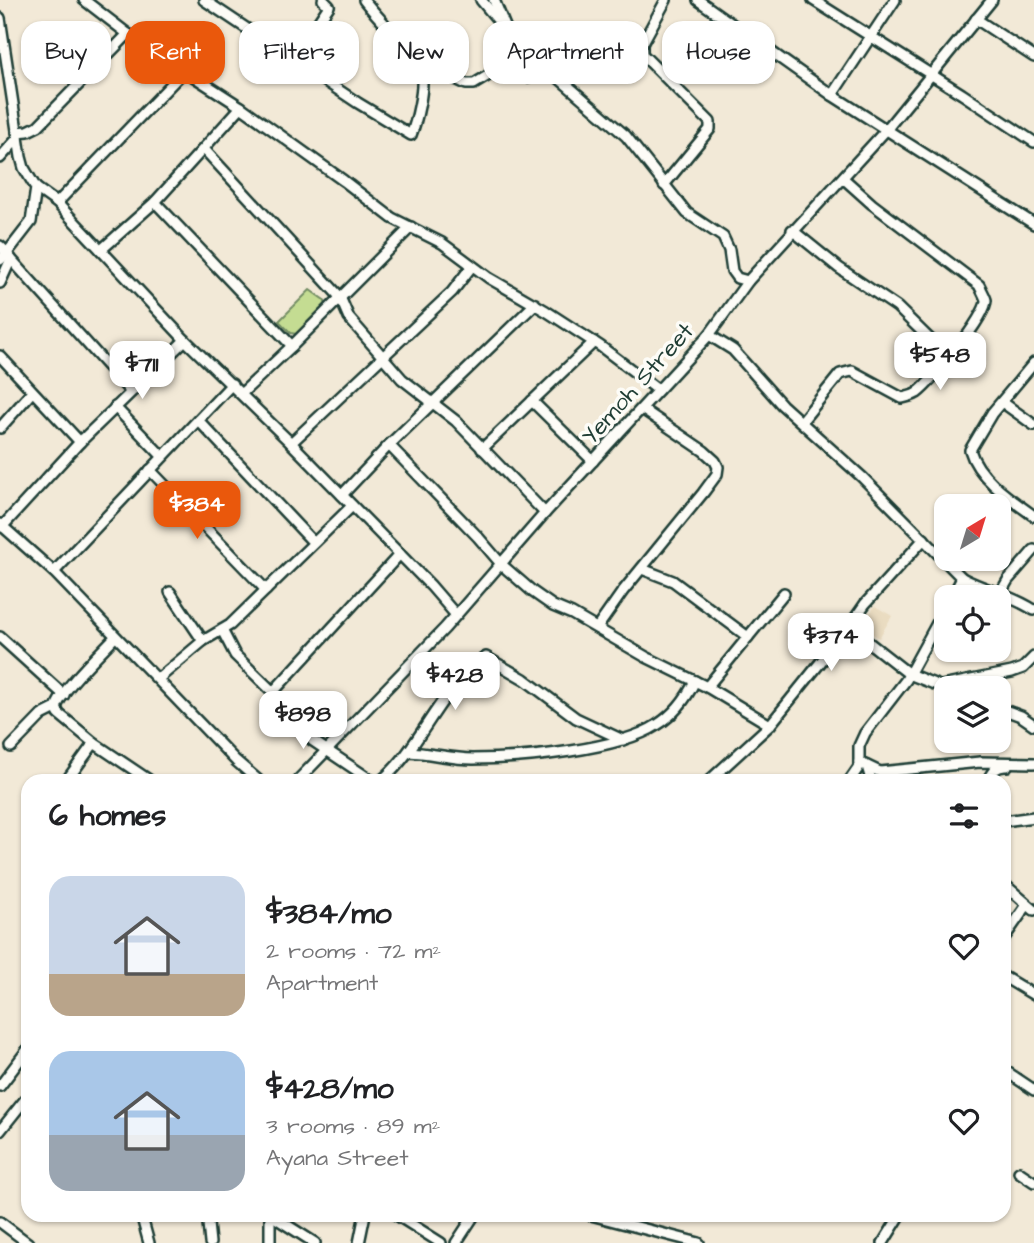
<!DOCTYPE html>
<html lang="en">
<head>
<meta charset="utf-8">
<style>
	:root { --surface:#fff; --page:#f6f6f6; --text:#202124; --muted:#757577; --accent:#ea580c }
	body { margin:0; font-family:"Architects Daughter",sans-serif; background:var(--page); color:var(--text); height:100vh; display:flex; flex-direction:column; font-size:26px; white-space:nowrap }
	* { box-sizing:border-box; margin:0 }
	p { font-size:23px; color:var(--muted) }
	.icon { flex:none; width:38px; height:38px; fill:none; stroke:currentColor; stroke-width:2; stroke-linecap:round; stroke-linejoin:round }
	.map { position:relative; flex:1; overflow:hidden }
	.sheet { position:absolute; left:21px; top:774px; width:990px; height:448px; display:flex; flex-direction:column; background:var(--surface); border-radius:21px; box-shadow:0 2px 5px #0004 }
	.sheet>* { flex:none }
	.banner { position:absolute; left:21px; top:21px; width:992px; height:63px; display:flex; gap:14px }
	.needle { width:46px; rotate:38deg }
	.controls { position:absolute; left:934px; top:494px; display:grid; gap:14px }
	.controls a { display:grid; place-items:center; width:77px; height:77px; border-radius:14px; background:var(--surface); box-shadow:0 2px 5px #0004; font-size:35px }
	.price { position:absolute; translate:-50% -60px; padding:0 16px; border-radius:14px; background:#fff; color:#222; font-size:23px; line-height:46px; filter:drop-shadow(0 2px 4px #0008) }
	.price::after { content:''; position:absolute; left:50%; top:42px; width:21px; height:16px; margin-left:-10px; background:inherit; clip-path:polygon(0 0,100% 0,50% 100%) }
	.price.on { background:var(--accent); color:#fff }
	ul { padding:0; list-style:none }
	li { display:flex; align-items:center; gap:21px; height:175px; padding:0 28px }
	li span { display:grid; place-items:center; flex:none; width:196px; height:140px; border-radius:21px; color:#555 }
	li>.icon { margin-inline-start:auto }
	span .icon { width:84px; height:84px; fill:#fffc; stroke-width:1 }
	li b { font-size:30px }
	h2 { display:flex; justify-content:space-between; align-items:center; height:84px; padding:0 28px; font-size:30px }
	.pill { padding:0 24px; border-radius:21px; background:var(--surface); box-shadow:0 2px 5px #0004; font-size:24px; line-height:63px }
	.pill.on { background:var(--accent); color:#fff }
	.map>svg:first-child { display:block }
	.built { fill:#eadcc1 }
	.green { fill:#c4dc92; stroke:#728c63; stroke-width:2 }
	.lines { fill:none; stroke-linecap:round; stroke-linejoin:round }
	.minor-casing { stroke:#1f3d34; stroke-width:14 }
	.minor { stroke:#fdfcf7; stroke-width:9 }
	.labels { text-anchor:middle; dominant-baseline:central; stroke-width:7; stroke-linejoin:round; paint-order:stroke }
	.street-label { font-size:24px; fill:#1f3d34; stroke:#fdfcf7 }
</style>
</head>
<body>
<div class="map">
<svg width="1034" height="1243" viewBox="0 0 1034 1243">
	<rect width="100%" height="100%" fill="#f2e9d7"/>
	<filter id="ink" filterUnits="userSpaceOnUse"><feTurbulence type="fractalNoise" baseFrequency=".0143" numOctaves="2"/><feDisplacementMap in="SourceGraphic" scale="14" xChannelSelector="R" yChannelSelector="G"/><feConvolveMatrix kernelMatrix="1 2 1 2 8 2 1 2 1" color-interpolation-filters="sRGB"/></filter>
	<g filter="url(#ink)">
		<!-- built -->
		<path class="built" d="M 875,606 L 892,616 L 879,638 L 860,626 Z"/>
		<!-- green -->
		<path class="green" d="M 310,290 L 324,300 L 326,304 L 296,334 L 291,333 L 279,321 Z"/>
		<g class="lines">
			<!-- minor casing -->
			<g class="minor-casing">
				<g id="minor">
					<path d="M 84,0 L 128,34 L 241,107 L 344,181 L 392,218 L 442,243 L 489,278 L 546,311 L 600,346 L 658,390"/>
					<path d="M 204,0 L 358,103 L 411,135 C 416,123 425,87 421,75 C 414,52 380,21 364,0"/>
					<path d="M 481,0 L 502,25"/>
					<path d="M 494,0 L 506,29 L 517,42 L 626,136 L 687,213 L 723,237 L 729,250 L 732,271 L 737,278 L 748,281"/>
					<path d="M 698,0 L 832,95 L 1034,224"/>
					<path d="M 813,0 L 962,94 L 1034,142"/>
					<path d="M 0,18 L 21,157 L 24,168 L 36,188 L 31,222 L 7,253 L 11,259 L 0,283"/>
					<path d="M 976,19 L 1034,57"/>
					<path d="M 319,21 L 329,6 L 323,0"/>
					<path d="M 414,59 L 466,84 L 474,84 L 499,69 L 527,77 L 548,71"/>
					<path d="M 832,95 L 895,0"/>
					<path d="M 17,132 L 28,131 L 38,126 L 128,34"/>
					<path d="M 204,149 L 340,297 L 349,318 L 402,379 L 456,421 L 545,513"/>
					<path d="M 0,158 L 18,138"/>
					<path d="M 664,185 L 710,129 L 710,122 L 642,54 L 642,44 L 666,0"/>
					<path d="M 36,188 L 57,203 L 185,340 L 291,443 L 431,586 L 456,615"/>
					<path d="M 155,202 L 292,346"/>
					<path d="M 57,203 L 185,70"/>
					<path d="M 792,230 L 839,268 L 897,307 L 949,358"/>
					<path d="M 0,246 L 7,253 L 0,260"/>
					<path d="M 101,250 L 155,202 L 241,107"/>
					<path d="M 11,259 L 130,391"/>
					<path d="M 709,335 L 733,350 L 782,405 L 862,477 L 962,578 C 987,591 1009,594 1034,610"/>
					<path d="M 0,356 L 80,442"/>
					<path d="M 1034,363 L 992,413 L 970,450 C 978,478 1010,499 1034,516"/>
					<path d="M 242,393 L 292,346 L 411,227"/>
					<path d="M 532,401 L 593,461"/>
					<path d="M 1002,402 L 1034,425"/>
					<path d="M 115,407 L 162,456"/>
					<path d="M 198,420 L 313,542"/>
					<path d="M 802,421 L 840,374 L 852,371 L 902,398 C 908,397 912,396 917,393 C 931,383 987,316 986,300 C 985,296 981,289 979,285 L 872,204 L 843,178"/>
					<path d="M 0,428 L 32,392"/>
					<path d="M 291,443 L 452,292 L 472,266"/>
					<path d="M 389,445 L 478,537 L 502,565 L 533,592 L 553,606 L 572,614 L 646,657 L 707,687 L 770,725"/>
					<path d="M 482,449 L 594,342"/>
					<path d="M 150,470 L 266,590"/>
					<path d="M 342,495 L 389,445 L 535,304"/>
					<path d="M 0,524 L 54,572 L 236,761 L 258,780"/>
					<path d="M 2,527 L 80,442 L 185,340"/>
					<path d="M 642,569 L 673,581 L 748,637"/>
					<path d="M 54,572 L 232,384"/>
					<path d="M 170,592 L 203,641"/>
					<path d="M 1001,592 L 1008,580 L 1034,550"/>
					<path d="M 952,597 L 962,578"/>
					<path d="M 849,627 L 909,674 L 947,689"/>
					<path d="M 597,628 L 623,591 L 703,493 L 717,474 L 718,467 L 715,461 L 704,451 L 642,409"/>
					<path d="M 222,630 L 235,655 L 273,692 L 279,703 L 313,741 L 371,780"/>
					<path d="M 0,637 L 64,695"/>
					<path d="M 158,679 L 203,641 L 230,625 L 352,506"/>
					<path d="M 941,686 L 1012,672 L 1023,668 L 1034,657"/>
					<path d="M 707,687 L 784,593"/>
					<path d="M 273,692 L 400,554"/>
					<path d="M 56,708 L 59,714 L 94,743 L 149,780"/>
					<path d="M 999,708 L 1021,716 L 1034,725"/>
					<path d="M 11,747 L 42,715 L 56,708 C 62,689 100,653 115,637"/>
					<path d="M 409,752 C 431,753 452,759 473,759 C 520,759 619,750 657,725 C 675,714 686,699 695,681"/>
					<path d="M 859,762 L 880,772 L 980,762 L 1034,763"/>
					<path d="M 867,766 L 871,780"/>
					<path d="M 67,780 L 94,743"/>
					<path d="M 298,780 L 445,628 L 545,513 L 709,335 L 748,281 L 886,130 L 992,0"/>
					<path d="M 382,780 C 422,747 441,684 486,657 L 524,679 L 576,718 L 623,740"/>
					<path d="M 710,780 L 770,725 L 849,627 L 865,604 L 924,539"/>
					<path d="M 850,780 L 859,767 L 859,746 L 865,733 L 906,680 L 947,605"/>
					<path d="M 988,780 C 992,772 996,765 1007,766"/>
					<path d="M 1004,821 L 1034,817"/>
					<path d="M 1004,884 L 1034,910"/>
					<path d="M 1004,938 L 1027,905"/>
					<path d="M 1004,977 L 1034,995"/>
					<path d="M 1004,1070 L 1034,1090"/>
					<path d="M 0,1086 L 28,1049"/>
					<path d="M 0,1131 L 28,1096"/>
					<path d="M 1019,1172 L 1034,1182"/>
					<path d="M 141,1214 L 149,1243"/>
					<path d="M 207,1214 L 210,1243"/>
					<path d="M 395,1214 L 441,1243"/>
					<path d="M 587,1214 L 699,1243"/>
					<path d="M 271,1215 L 315,1243"/>
					<path d="M 0,1222 L 28,1243"/>
					<path d="M 270,1243 L 270,1214"/>
					<path d="M 359,1243 L 365,1214"/>
					<path d="M 456,1243 L 475,1214"/>
					<path d="M 883,1243 L 901,1214"/>
				</g>
			</g>
			<!-- minor -->
			<use href="#minor" class="minor"/>
		</g>
	</g>
	<g class="labels">
		<!-- street labels -->
		<g class="street-label">
			<text transform="translate(638 384) rotate(-48)">Yemoh Street</text>
		</g>
	</g>
</svg>
<div class="controls">
<a><svg class="needle" viewBox="-14 -14 28 28"><path d="M0-13l5 13h-10z" fill="#e53935"/><path d="M0 13l5-13h-10z" fill="#757577"/></svg></a>
<a><svg class="icon" aria-label="locate" viewBox="0 0 24 24"><circle cx="12" cy="12" r="6"/><path d="M12 2v4M12 18v4M2 12h4M18 12h4"/></svg></a>
<a><svg class="icon" aria-label="layers" viewBox="0 0 24 24"><path d="M12 4l9 5-9 5-9-5zM3 14l9 5 9-5"/></svg></a>
</div>
<b class="price" style="left:940px;top:392px">$548</b>
<b class="price" style="left:142px;top:401px">$711</b>
<b class="price on" style="left:197px;top:541px">$384</b>
<b class="price" style="left:831px;top:673px">$374</b>
<b class="price" style="left:455px;top:712px">$428</b>
<b class="price" style="left:303px;top:751px">$898</b>
<div class="banner">
<a class="pill">Buy</a>
<a class="pill on">Rent</a>
<a class="pill">Filters</a>
<a class="pill">New</a>
<a class="pill">Apartment</a>
<a class="pill">House</a>
</div>
<section class="sheet">
<h2>6 homes<svg class="icon" aria-label="filters" viewBox="0 0 24 24"><path d="M4 7h16M4 17h16"/><circle cx="9" cy="7" r="2"/><circle cx="15" cy="17" r="2"/></svg></h2>
<ul>
<li><span style="background:linear-gradient(#c9d6e8 70%,#b9a48a 0)"><svg class="icon" aria-label="home" viewBox="0 0 24 24"><path d="M3 11l9-7 9 7M6 9v11h12V9"/></svg></span><div><b>$384/mo</b><p>2 rooms · 72 m²</p><p>Apartment</p></div><svg class="icon" aria-label="heart" viewBox="0 0 24 24"><path d="M12 20l-8-8c-3-5 5-10 8-4 3-6 11-1 8 4z"/></svg></li>
<li><span style="background:linear-gradient(#a9c7e8 60%,#9aa5b1 0)"><svg class="icon" aria-label="home" viewBox="0 0 24 24"><path d="M3 11l9-7 9 7M6 9v11h12V9"/></svg></span><div><b>$428/mo</b><p>3 rooms · 89 m²</p><p>Ayana Street</p></div><svg class="icon" aria-label="heart" viewBox="0 0 24 24"><path d="M12 20l-8-8c-3-5 5-10 8-4 3-6 11-1 8 4z"/></svg></li>
</ul>
</section>
</div>
</body>
</html>
